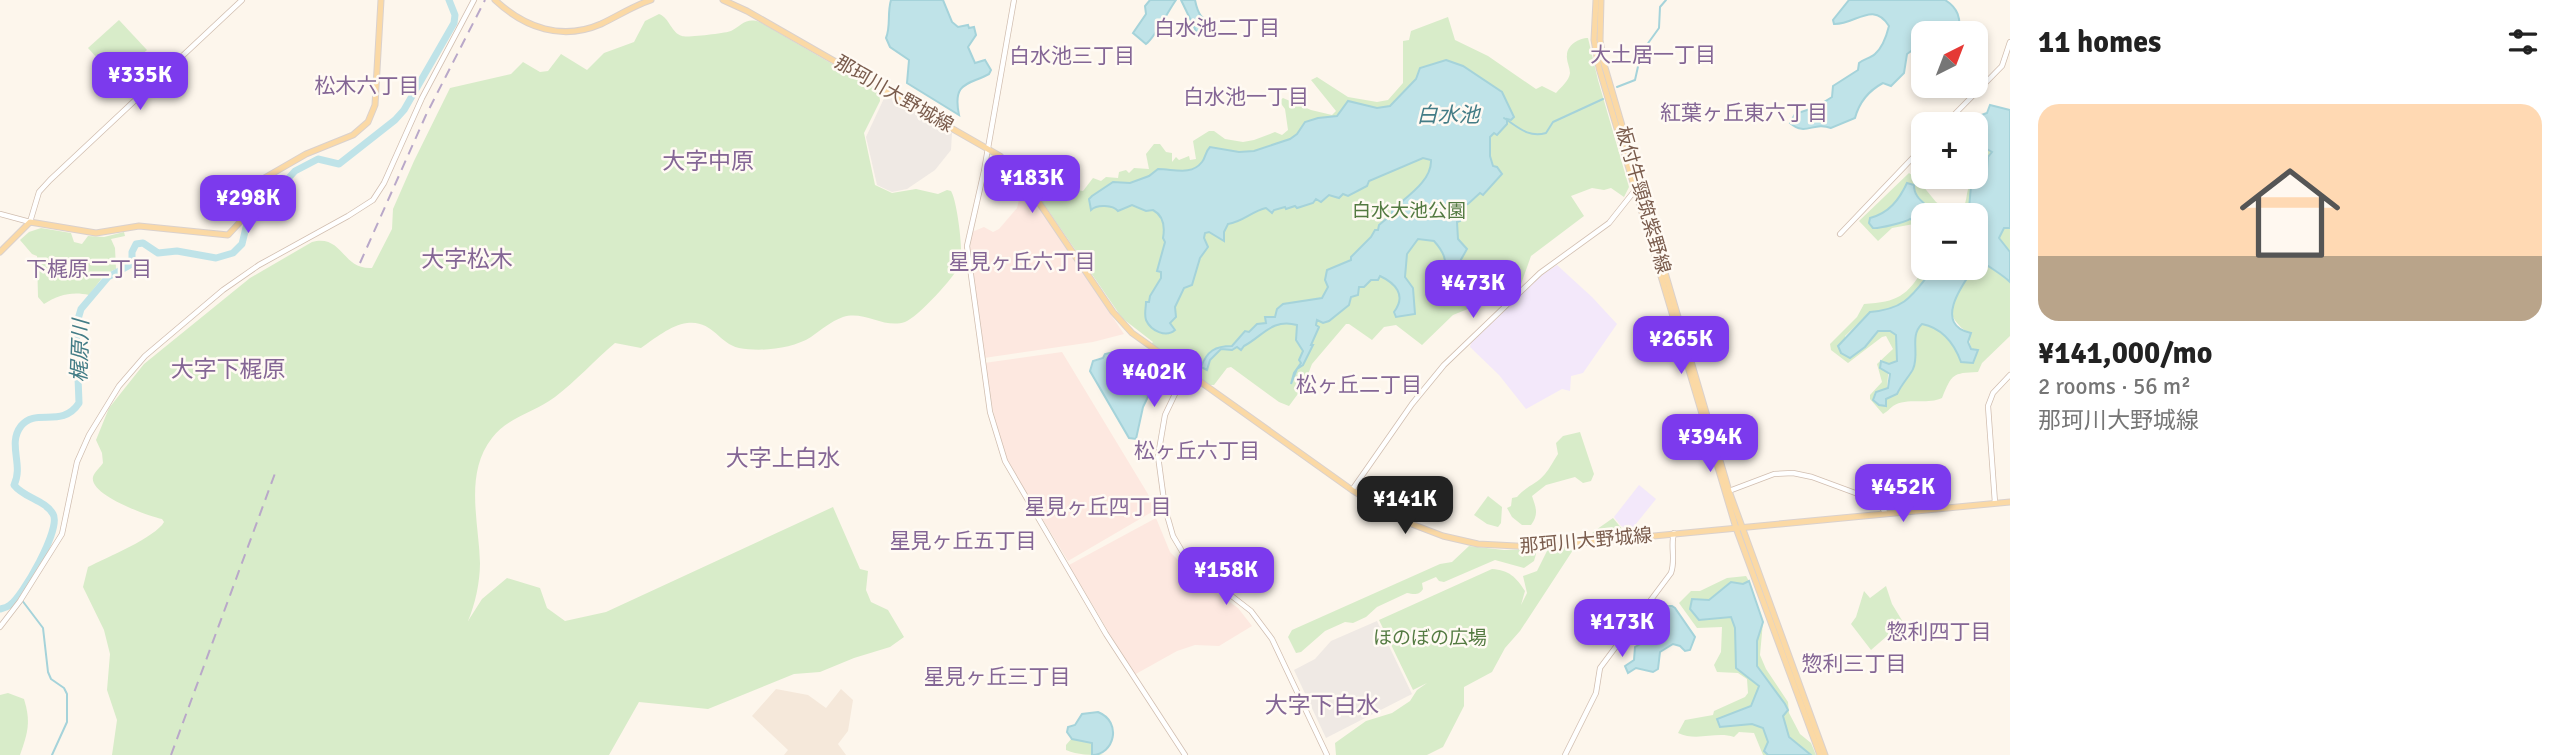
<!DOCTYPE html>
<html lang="en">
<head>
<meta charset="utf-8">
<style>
	:root { --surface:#fff; --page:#f6f6f6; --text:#222; --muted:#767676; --line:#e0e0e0; --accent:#7c3aed }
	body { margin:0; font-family:Signika,"Noto Sans JP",sans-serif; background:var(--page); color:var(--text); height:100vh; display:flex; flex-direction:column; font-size:26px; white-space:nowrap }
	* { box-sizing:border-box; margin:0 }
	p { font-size:23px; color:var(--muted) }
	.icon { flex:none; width:38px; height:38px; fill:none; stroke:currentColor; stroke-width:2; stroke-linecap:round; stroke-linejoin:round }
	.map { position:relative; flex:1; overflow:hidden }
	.panel { display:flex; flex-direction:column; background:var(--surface); width:560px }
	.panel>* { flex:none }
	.needle { width:46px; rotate:42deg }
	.tools { position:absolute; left:1911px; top:21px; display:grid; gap:14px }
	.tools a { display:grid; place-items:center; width:77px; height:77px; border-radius:14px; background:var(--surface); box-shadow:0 4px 10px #0003; font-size:35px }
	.price { position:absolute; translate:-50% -60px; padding:0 16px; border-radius:14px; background:var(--accent); color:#fff; font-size:23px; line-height:46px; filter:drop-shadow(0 2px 4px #0008) }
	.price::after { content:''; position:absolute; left:50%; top:42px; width:21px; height:16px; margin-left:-10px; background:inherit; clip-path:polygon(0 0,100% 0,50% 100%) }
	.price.selected { background:#222; color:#fff }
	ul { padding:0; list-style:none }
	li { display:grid; align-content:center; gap:14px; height:371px; padding:0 28px }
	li+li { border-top:2px solid var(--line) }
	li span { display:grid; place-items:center; height:217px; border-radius:21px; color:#555 }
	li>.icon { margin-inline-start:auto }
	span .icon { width:126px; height:126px; fill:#fffc; stroke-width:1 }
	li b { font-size:30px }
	h2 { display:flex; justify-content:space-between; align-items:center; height:84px; padding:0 28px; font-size:30px }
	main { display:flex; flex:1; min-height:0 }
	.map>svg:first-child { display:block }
	.residential { fill:#f5e8da }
	.commercial { fill:#fde8e0 }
	.industrial { fill:#efe9e4 }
	.education { fill:#f3e8fa }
	.green { fill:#d8ecc9 }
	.water { fill:#bfe3e8; stroke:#a5d3da; stroke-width:2 }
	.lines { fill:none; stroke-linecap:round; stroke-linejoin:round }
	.stream { stroke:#a5d3da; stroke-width:2 }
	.river { stroke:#bfe3e8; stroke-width:7 }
	.minor-casing { stroke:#d1beb0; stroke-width:6 }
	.major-casing { stroke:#dad1cd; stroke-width:7 }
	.minor { stroke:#fff; stroke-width:4.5 }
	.major { stroke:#fbd9a5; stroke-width:5 }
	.rail { stroke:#b9a8c9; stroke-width:2; stroke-dasharray:10 7; stroke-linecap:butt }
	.labels { text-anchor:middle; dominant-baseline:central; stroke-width:5; stroke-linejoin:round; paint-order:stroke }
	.street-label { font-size:19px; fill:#7a5c4d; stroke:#fffaf3 }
	.park-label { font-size:19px; fill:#537a41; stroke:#fffaf3 }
	.neighbourhood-label { font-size:21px; fill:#846695; stroke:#fffaf3 }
	.water-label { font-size:21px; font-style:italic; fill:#437c86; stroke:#fffaf3 }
	.quarter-label { font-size:23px; fill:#846695; stroke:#fffaf3 }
</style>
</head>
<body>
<main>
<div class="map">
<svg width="2010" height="755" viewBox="0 0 2010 755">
	<rect width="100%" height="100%" fill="#fdf6ec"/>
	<!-- residential -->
	<path class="residential" d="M 776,689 L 808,695 L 826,708 L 841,689 L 853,700 L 848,731 L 838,744 L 846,755 L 784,755 L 788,750 L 752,716 Z"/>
	<!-- commercial -->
	<g class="commercial">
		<path d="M 1023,184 L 1124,334 L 1093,342 L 984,358 L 970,247 L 972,232 L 984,227 L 993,232 L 999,229 L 1017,208 Z"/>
		<path d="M 1062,352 L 1157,509 L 1068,561 L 1006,459 L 998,436 L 984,363 Z"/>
		<path d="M 1156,518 L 1170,552 L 1197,579 L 1238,608 L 1252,626 L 1219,646 L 1195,645 L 1177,651 L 1134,675 L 1069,565 Z"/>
	</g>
	<!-- industrial -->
	<g class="industrial">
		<path d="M 886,94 L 952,133 L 951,150 L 935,170 L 907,189 L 892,192 L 877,185 L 866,137 Z"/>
		<path d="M 1377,621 L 1412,694 L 1326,738 L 1294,670 L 1315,659 L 1331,641 Z"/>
	</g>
	<!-- education -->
	<g class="education">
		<path d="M 1557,265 L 1592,297 L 1617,324 L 1583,373 L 1571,376 L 1570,391 L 1562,389 L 1526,409 L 1499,375 L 1470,347 L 1471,343 L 1542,275 Z"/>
		<path d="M 1639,485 L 1656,499 L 1631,530 L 1621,526 L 1614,517 Z"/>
	</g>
	<!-- green -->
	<g class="green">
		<path d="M 659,14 C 670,18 671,33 682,36 C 687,38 726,33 731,31 C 742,25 746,17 760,22 L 879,91 L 880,101 L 864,133 L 875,185 L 892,193 L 916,189 L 938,194 L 947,190 L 951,191 C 957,200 964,254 960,264 C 956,276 917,318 905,322 C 884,329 864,310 843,317 C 830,322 822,329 811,337 C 792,349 761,352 739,348 C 718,343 713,320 687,323 C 671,325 654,339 641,348 L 615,343 C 595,360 576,381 555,397 C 535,412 508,417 492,438 C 464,474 479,522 480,563 C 480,582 475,605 468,621 L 482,599 L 507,578 L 540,588 L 547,608 L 565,621 L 606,612 L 833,507 L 860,569 L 868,571 L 866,590 L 871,602 L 888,610 L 904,637 L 890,647 L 854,658 L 820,672 L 794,674 L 708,709 L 639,702 L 609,755 L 112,755 L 117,720 L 107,690 L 110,654 L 104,630 L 83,587 L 88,567 C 106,558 156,537 164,522 L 162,519 C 148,516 89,495 93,477 C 94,472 100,468 103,463 L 102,453 L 96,440 L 109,408 L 144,364 L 250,278 L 312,242 C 343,234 342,270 372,268 L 392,229 L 393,209 L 414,161 L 450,88 L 511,74 L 523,62 L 540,72 L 548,71 L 561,54 L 587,70 L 604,53 L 634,42 L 645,21 Z"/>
		<path d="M 1448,17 L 1455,40 L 1488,56 L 1536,89 L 1542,86 L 1556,93 C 1561,87 1569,81 1570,73 C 1570,67 1566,61 1567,55 C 1567,45 1579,38 1588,38 L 1598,80 L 1629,187 L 1624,197 L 1611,188 L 1604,190 L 1592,188 L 1571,196 L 1584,216 L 1531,256 L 1520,287 L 1512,295 L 1496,289 L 1490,300 L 1453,315 L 1422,345 L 1396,325 L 1384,327 L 1372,340 L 1349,324 L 1346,324 L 1312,364 L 1303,387 L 1289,406 L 1279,402 L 1231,367 L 1227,368 L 1214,385 L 1207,385 L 1195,375 L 1197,373 L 1185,365 L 1181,366 L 1151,344 L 1153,342 L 1171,356 L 1122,318 L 1039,197 C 1050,190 1070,188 1083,191 L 1093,178 L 1101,181 L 1106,177 L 1118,178 L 1119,172 L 1126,170 L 1129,173 L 1134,168 L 1149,169 L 1146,154 L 1154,144 L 1160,144 L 1166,152 L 1172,153 L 1172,162 L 1176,157 L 1179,160 L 1189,156 L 1190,160 L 1196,159 L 1193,141 L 1209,131 L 1214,131 L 1225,139 L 1243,142 L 1254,140 L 1275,132 L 1282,135 L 1288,130 L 1285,109 L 1279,101 L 1283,98 L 1311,110 L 1332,115 L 1336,111 L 1311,80 L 1317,77 L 1348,97 L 1377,102 L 1388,100 L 1403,83 L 1403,41 L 1409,40 L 1411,31 Z"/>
		<path d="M 119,20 L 147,50 L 115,78 L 88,48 Z"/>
		<path d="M 1985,148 L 1992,151 L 1988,157 L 1987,169 L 1971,186 L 1969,209 L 1965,215 C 1940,215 1931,214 1914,193 C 1893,199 1891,213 1870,218 L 1882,228 C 1892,223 1901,224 1910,219 L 1923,227 L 1923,231 L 1914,224 L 1892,228 L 1878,241 L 1859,221 L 1909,173 L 1918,180 L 1936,202 L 1953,213 C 1970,209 1964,196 1970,184 C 1973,176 1978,171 1983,164 L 1982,158 L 1976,154 L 1976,149 Z"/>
		<path d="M 2004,227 L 2010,228 L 2010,252 L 1999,238 L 2000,232 Z"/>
		<path d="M 41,228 L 71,233 L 74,242 L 82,244 L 88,236 L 104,237 L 124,232 L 125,236 L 111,239 L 115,248 L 116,269 L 105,274 L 89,295 C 72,291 58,295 44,304 L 38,297 L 37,256 L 32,254 L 20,240 L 29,232 Z"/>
		<path d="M 1980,262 C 1985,263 2005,277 2010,282 L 2010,336 L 1982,363 L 1978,372 C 1952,373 1952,374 1942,398 C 1927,405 1907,397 1893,406 C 1889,409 1887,412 1883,414 L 1870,399 L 1870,395 L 1882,382 L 1877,364 L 1893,349 L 1886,336 L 1882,337 L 1848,363 L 1831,350 L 1830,344 L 1857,317 L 1864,304 C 1898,302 1907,296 1924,268 L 1934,268 L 1908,300 L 1891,311 L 1870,312 L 1845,336 L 1850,358 L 1865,347 L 1878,331 L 1890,331 L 1897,335 L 1897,361 L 1889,364 L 1886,399 L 1897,394 L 1913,369 L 1916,330 L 1922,324 C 1942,328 1954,343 1961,362 L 1971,349 L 1968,333 C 1960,327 1948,316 1951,304 C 1953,297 1975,267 1980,262 Z"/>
		<path d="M 1580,432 L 1594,474 L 1591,481 L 1583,483 L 1575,477 L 1546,485 L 1532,496 C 1536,508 1539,514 1531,525 L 1522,525 L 1512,517 L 1507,508 L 1511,506 L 1512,498 L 1517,497 C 1527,485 1536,485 1545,474 C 1550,468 1554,460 1558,454 L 1556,443 L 1563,436 Z"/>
		<path d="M 1488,496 L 1502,507 L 1501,523 L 1498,527 L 1487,524 L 1474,515 Z"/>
		<path d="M 1613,518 L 1623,530 L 1622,535 L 1591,538 L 1593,532 Z"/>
		<path d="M 1469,546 L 1504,550 L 1533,549 L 1536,554 L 1534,561 L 1524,568 L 1495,560 L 1444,582 L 1439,581 L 1436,577 L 1422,583 L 1423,589 C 1419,596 1413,594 1407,593 L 1377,607 L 1366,617 L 1353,623 L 1345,622 L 1325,631 L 1301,652 L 1296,653 L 1288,637 L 1292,630 L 1440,564 L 1452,562 Z"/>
		<path d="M 1575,547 L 1520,631 L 1505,648 L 1492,672 L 1464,687 L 1464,706 L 1443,747 L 1427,755 L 1336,755 L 1335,743 L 1366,721 L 1392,713 L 1410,701 L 1417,690 L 1427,683 L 1413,690 L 1379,620 L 1492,569 C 1509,570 1516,577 1525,591 L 1521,605 L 1527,593 L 1523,576 L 1537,571 L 1548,549 Z"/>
		<path d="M 1746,576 L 1749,581 L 1743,584 L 1731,582 L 1709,600 L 1699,620 L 1731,617 L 1735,628 L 1736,668 L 1759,686 L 1751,706 L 1717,720 L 1720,727 L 1752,724 L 1763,728 L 1768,742 L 1764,751 L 1768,755 L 1763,755 L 1754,733 L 1739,732 L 1734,737 C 1716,731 1697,742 1678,733 L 1685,720 L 1713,715 L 1714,711 L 1745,697 L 1748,693 L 1747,679 L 1738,673 L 1717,672 L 1714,665 L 1721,652 L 1722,627 L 1697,628 L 1679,603 L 1691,591 L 1700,591 L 1727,578 Z"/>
		<path d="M 1886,586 L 1892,604 L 1903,622 L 1871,650 L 1851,624 L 1856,617 L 1864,591 L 1870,598 Z"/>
		<path d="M 1763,622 L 1760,655 L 1766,669 L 1788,702 L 1789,713 L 1800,734 L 1811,743 L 1816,755 L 1811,755 L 1789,737 L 1783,716 L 1757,666 L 1757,641 Z"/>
		<path d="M 8,693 L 24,699 C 31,722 28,732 20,755 L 0,755 L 0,695 Z"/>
		<path d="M 1072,738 C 1086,739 1093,738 1096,753 L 1103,755 C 1090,755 1078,755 1066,750 L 1066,745 Z"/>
	</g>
	<!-- water -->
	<g class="water">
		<path d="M 891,0 L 943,0 L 952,22 L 958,27 L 968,25 L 969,28 L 974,27 L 976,35 L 968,47 L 975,63 L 985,60 L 991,70 L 989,74 C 969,85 952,81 959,115 L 907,83 L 909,60 L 890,47 L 886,38 C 891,26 887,13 891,0 Z"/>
		<path d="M 1150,0 L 1176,0 C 1168,11 1155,38 1146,44 L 1133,33 L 1146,14 L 1145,6 Z"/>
		<path d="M 1181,0 L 1195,0 C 1196,5 1198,12 1201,16 C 1207,23 1214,22 1211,34 L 1196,31 Z"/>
		<path d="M 1849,0 L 1945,0 C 1958,8 1961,18 1959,33 L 1923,33 L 1923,50 L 1917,47 L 1907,54 L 1904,73 L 1891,86 L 1883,83 C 1868,91 1859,103 1855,118 L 1831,128 C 1813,121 1806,137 1790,123 L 1795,114 L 1816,107 L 1832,97 L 1833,86 L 1858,70 L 1859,63 C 1864,59 1871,58 1875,54 C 1882,48 1887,34 1889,26 C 1873,0 1855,25 1834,24 L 1833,20 Z"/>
		<path d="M 1446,60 L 1463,66 L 1502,92 L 1514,117 L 1511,120 L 1507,119 L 1507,124 L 1497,135 L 1494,133 L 1490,137 L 1490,156 L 1493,166 L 1497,167 L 1502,174 L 1483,195 L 1480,193 L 1468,204 L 1460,207 L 1460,221 L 1457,222 L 1458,239 L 1467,249 L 1450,279 L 1444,275 C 1448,260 1443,251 1434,241 L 1418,239 L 1407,254 L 1405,277 L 1413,288 L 1415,314 L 1396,317 L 1394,312 C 1407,295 1395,283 1380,276 L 1378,280 L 1371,280 L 1364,287 L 1359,287 L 1358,295 L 1351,297 L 1349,305 L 1329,321 L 1323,323 L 1317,320 L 1316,325 L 1319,327 L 1311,345 L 1313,345 L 1303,365 L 1297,369 L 1291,384 L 1294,373 L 1301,363 L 1299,360 L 1303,351 L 1296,340 L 1297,325 C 1272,318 1263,336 1244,346 L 1241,350 L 1237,347 L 1232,350 L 1221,349 L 1210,360 L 1207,370 L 1201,367 C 1207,351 1215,346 1232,346 L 1245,331 L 1249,332 L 1257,324 L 1266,323 L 1265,317 L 1275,317 L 1277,309 L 1283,304 L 1322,298 L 1328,287 L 1325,280 L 1327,270 L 1351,260 L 1351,257 L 1371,237 L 1375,230 L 1378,230 L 1379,225 L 1392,214 L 1392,210 C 1406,197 1432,181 1431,160 L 1423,158 L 1369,181 L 1367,186 L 1348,196 L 1343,194 L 1339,198 L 1329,195 L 1321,202 L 1316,199 L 1313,203 L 1297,208 L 1295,206 L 1286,209 L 1285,207 L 1274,210 L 1272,213 L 1266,208 C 1252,211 1243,222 1228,224 L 1224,232 L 1224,241 L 1209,232 L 1205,233 L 1204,238 L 1208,247 L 1200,258 L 1192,285 L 1184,288 L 1175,307 L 1176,317 L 1170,323 L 1175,330 C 1166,338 1151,331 1146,320 C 1144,314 1146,308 1146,302 L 1149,302 L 1150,296 L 1161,278 L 1161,272 L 1157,271 L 1165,242 L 1163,238 C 1165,227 1164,216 1153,210 L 1146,211 L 1132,205 L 1118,211 C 1113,205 1097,204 1091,210 L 1089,199 L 1092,196 L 1113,182 L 1130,183 L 1149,176 L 1158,169 C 1174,169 1191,176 1202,162 C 1206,157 1205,152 1210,147 L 1239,152 L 1254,151 L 1290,139 L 1297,134 L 1305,122 L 1318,118 L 1337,116 L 1348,101 L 1377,108 L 1390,106 L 1416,79 L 1420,68 Z"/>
		<path d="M 1990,105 L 2010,110 L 2010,228 L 2004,228 L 1999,238 L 2010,252 L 2010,282 C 2005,277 1985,263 1980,262 L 1976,266 L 1976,215 L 1965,215 L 1969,209 L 1971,186 L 1987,169 L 1988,157 L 1992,152 L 1985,148 L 1976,149 L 1976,124 L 1972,124 L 1973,118 L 1987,113 Z"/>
		<path d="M 1907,183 L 1914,185 C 1914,195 1919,199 1927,206 L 1932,206 L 1941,215 L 1923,215 L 1923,227 L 1910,219 C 1906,222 1878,229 1873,228 L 1869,223 L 1870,218 C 1889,213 1899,200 1907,183 Z"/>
		<path d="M 1934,268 L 1974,268 C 1962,285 1933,325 1971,333 L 1968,342 L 1971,349 L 1978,350 L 1973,363 L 1961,362 C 1954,343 1942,328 1922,324 C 1909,336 1920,354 1913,369 C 1911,374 1901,385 1897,394 L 1886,399 L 1886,406 L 1879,405 L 1873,400 L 1876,392 L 1888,388 L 1890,374 L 1880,368 L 1881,361 L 1889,364 L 1897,361 L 1896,335 L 1890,331 L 1878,331 L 1865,347 L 1850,358 L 1841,353 L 1838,346 L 1870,312 C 1907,309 1913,294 1934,268 Z"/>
		<path d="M 1122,350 L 1158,376 L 1143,407 L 1136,439 L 1129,438 L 1090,371 L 1093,361 L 1103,358 L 1105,354 Z"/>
		<path d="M 1749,581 L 1763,622 L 1757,641 L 1757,666 L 1785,704 L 1788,710 L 1783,716 L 1789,737 L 1811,755 L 1768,755 L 1764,751 L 1768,742 L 1763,728 L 1752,724 L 1720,727 L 1717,719 L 1751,706 L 1759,686 L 1736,668 L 1735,628 L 1731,617 L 1699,620 L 1690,609 L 1692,599 L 1709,600 L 1731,582 L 1743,584 Z"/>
		<path d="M 1666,606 L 1672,606 L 1675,608 L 1695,637 L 1690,650 L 1685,651 L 1680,646 L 1673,644 L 1660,652 L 1658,669 L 1653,672 L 1636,668 L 1628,673 L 1625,666 L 1634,660 L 1635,647 C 1651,637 1665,639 1659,615 Z"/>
		<path d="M 1098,712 C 1123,722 1114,755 1092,755 L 1092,743 L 1072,739 L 1067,732 L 1068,727 L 1075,725 L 1082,714 Z"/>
	</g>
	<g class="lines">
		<!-- stream -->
		<g class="stream">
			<path d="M 1617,87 L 1635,80 L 1641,53 L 1659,28 L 1660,7 L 1666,0"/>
			<path d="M 1504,118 C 1518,127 1528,138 1546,133 L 1553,122 L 1603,99"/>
			<path d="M 18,595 L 43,628 L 48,672 L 51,679 L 64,688 L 67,694 L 67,722 L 52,755"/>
		</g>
		<!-- river -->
		<path class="river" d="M 0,609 C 5,608 6,608 10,605 C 22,597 62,528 53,514 C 45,500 24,498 14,485 C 24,465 7,444 21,426 C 36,407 62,429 79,403 L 76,326 L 81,309 L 108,277 L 132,264 L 132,252 L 136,244 L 143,243 L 158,253 L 177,251 L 216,258 L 233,253 L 242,244 L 249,215 L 254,204 L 285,182 L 295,171 L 318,159 L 339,164 L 395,120 L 404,110 L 454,23 L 455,15 L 449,0"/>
		<!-- minor casing -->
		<g class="minor-casing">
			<g id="minor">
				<path d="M 1014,0 L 984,171 L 967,246 L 990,412 L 1005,461 L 1106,634 L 1185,755"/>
				<path d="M 1945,124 L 2002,66 L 2010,42"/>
				<path d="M 0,214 L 30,222 L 39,192 L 50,180 L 242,0"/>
				<path d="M 1840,234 L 1923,147"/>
				<path d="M 1185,373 L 1165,415 L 1158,456 L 1165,508 L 1173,536 L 1189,563 L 1251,611 L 1272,639 L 1327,755"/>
				<path d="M 1352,490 L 1412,404 L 1444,365 L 1540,273 L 1609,223 L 1636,189"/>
				<path d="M 1729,491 L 1774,474 L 1793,473 L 1812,477 L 1877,501 L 1885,512"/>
				<path d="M 1995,503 L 1988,406 L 1993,393 L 2010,375"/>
				<path d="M 0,627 L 20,601 L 62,534 L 77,462 L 89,435 L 119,386 L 145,356 L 223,290 L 259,265 L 348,216 L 373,200 L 384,183 L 422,98 L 474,0"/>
				<path d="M 1565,755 L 1596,693 L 1600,668 L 1671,573 C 1676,559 1670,546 1674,533"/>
			</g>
		</g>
		<!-- major casing -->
		<g class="major-casing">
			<g id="major">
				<path d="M 495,0 C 525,28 562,41 601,24 C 618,16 633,6 651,0"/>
				<path d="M 723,0 L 747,11 L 1000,156 L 1023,179 L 1113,312 L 1132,333 L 1352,490 L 1396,518 L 1443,536 L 1478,544 L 1538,547 L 2010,502"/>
				<path d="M 1596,0 L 1594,40 L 1599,68 L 1736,528 L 1820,755"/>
				<path d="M 1601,0 L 1600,40 L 1604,64 L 1729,491 L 1825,755"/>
				<path d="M 0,252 L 30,222 L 96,233 L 139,226 L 228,235 L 240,222 L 245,199 L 250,190 L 261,180 L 306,154 L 353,135 L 368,122 L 375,105 L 381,0"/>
			</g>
		</g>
		<!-- minor -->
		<use href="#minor" class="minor"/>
		<!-- major -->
		<use href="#major" class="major"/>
		<!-- rail -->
		<g class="rail">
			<path d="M 360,263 L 426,115 L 485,0"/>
			<path d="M 171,755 L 277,468"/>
		</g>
	</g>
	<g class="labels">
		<!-- street labels -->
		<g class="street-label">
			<text transform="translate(894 94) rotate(30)">那珂川大野城線</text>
			<text transform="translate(1643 200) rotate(74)">板付牛頸筑紫野線</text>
			<text transform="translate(1586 541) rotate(-5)">那珂川大野城線</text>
		</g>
		<!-- park labels -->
		<g class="park-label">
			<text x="1409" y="211">白水大池公園</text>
			<text x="1430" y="638">ほのぼの広場</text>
		</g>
		<!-- neighbourhood labels -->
		<g class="neighbourhood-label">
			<text x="1217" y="28">白水池二丁目</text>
			<text x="1653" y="55">大土居一丁目</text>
			<text x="1072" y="56">白水池三丁目</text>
			<text x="367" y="86">松木六丁目</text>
			<text x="1246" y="97">白水池一丁目</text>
			<text x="1744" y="113">紅葉ヶ丘東六丁目</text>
			<text x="1022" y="262">星見ヶ丘六丁目</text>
			<text x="89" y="269">下梶原二丁目</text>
			<text x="1359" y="385">松ヶ丘二丁目</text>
			<text x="1197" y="451">松ヶ丘六丁目</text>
			<text x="1098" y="507">星見ヶ丘四丁目</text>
			<text x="963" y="541">星見ヶ丘五丁目</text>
			<text x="1939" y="632">惣利四丁目</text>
			<text x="1854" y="664">惣利三丁目</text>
			<text x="997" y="677">星見ヶ丘三丁目</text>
		</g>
		<!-- water labels -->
		<g class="water-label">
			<text x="1448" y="115">白水池</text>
			<text transform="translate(80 351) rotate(-88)">梶原川</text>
		</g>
		<!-- quarter labels -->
		<g class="quarter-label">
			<text x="708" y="161">大字中原</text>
			<text x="467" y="259">大字松木</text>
			<text x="228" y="369">大字下梶原</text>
			<text x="783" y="458">大字上白水</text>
			<text x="1322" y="705">大字下白水</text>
		</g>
	</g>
</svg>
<div class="tools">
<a><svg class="needle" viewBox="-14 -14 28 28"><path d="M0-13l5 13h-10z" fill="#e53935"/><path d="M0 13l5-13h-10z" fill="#767676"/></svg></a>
<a>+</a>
<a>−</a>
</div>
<b class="price" style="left:140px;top:112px">¥335K</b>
<b class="price" style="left:1032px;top:215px">¥183K</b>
<b class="price" style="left:248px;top:235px">¥298K</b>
<b class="price" style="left:1473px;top:320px">¥473K</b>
<b class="price" style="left:1681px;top:376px">¥265K</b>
<b class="price" style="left:1154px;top:409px">¥402K</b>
<b class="price" style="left:1710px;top:474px">¥394K</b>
<b class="price" style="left:1903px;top:524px">¥452K</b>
<b class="price selected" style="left:1405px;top:536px">¥141K</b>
<b class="price" style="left:1226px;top:607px">¥158K</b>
<b class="price" style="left:1622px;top:659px">¥173K</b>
</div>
<section class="panel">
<h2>11 homes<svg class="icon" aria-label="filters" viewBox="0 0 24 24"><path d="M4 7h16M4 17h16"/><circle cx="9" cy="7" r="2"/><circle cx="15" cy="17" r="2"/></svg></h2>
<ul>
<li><span style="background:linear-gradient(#ffd9b3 70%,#b9a48a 0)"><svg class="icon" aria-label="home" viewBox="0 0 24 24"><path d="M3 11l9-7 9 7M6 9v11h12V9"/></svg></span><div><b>¥141,000/mo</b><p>2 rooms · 56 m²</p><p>那珂川大野城線</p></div></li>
</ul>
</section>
</main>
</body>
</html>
